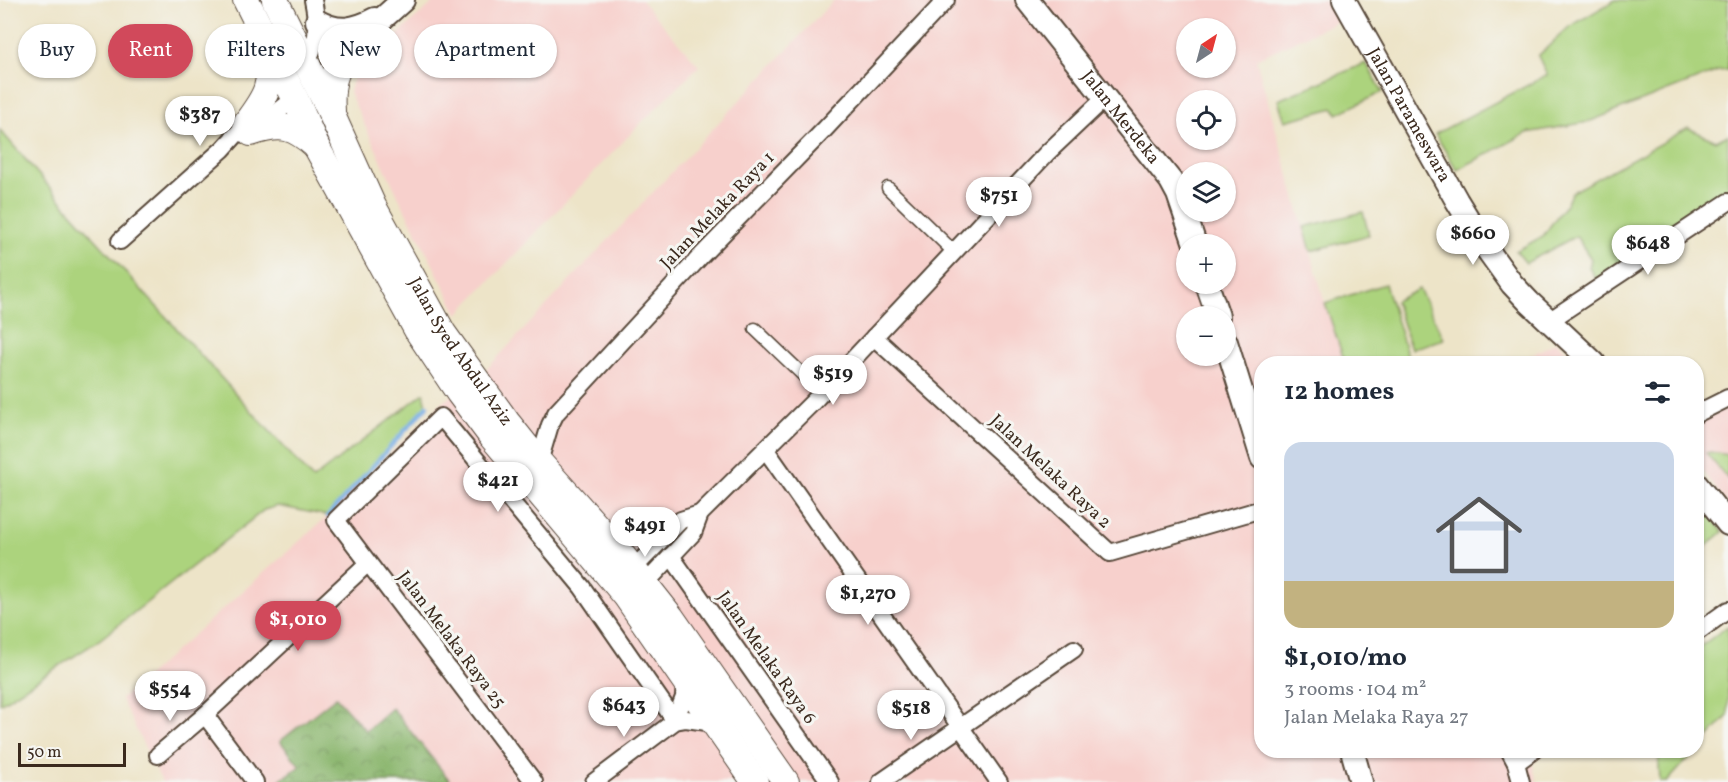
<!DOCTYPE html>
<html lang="en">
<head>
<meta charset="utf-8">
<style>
	:root { --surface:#fff; --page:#f2f2f3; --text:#1f2937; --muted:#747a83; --accent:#d1495b }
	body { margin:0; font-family:Vollkorn,serif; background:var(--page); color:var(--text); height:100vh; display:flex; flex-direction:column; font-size:22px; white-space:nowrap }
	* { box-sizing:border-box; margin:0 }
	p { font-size:20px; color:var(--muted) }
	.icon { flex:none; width:33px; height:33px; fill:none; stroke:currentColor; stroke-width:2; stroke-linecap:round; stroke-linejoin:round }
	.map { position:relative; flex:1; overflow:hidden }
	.sheet { position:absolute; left:1254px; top:356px; width:450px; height:402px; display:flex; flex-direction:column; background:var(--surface); border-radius:24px; box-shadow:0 2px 4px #0004 }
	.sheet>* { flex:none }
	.hud { position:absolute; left:18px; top:24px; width:570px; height:54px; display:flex; gap:12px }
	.needle { width:39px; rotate:36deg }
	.controls { position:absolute; left:1176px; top:18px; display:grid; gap:12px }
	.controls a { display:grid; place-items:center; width:60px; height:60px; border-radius:50%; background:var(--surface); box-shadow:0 2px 4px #0004; font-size:30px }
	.scale { position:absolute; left:18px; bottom:15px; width:108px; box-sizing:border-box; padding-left:6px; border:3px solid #3b2a1e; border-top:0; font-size:16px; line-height:21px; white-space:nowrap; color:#3b2a1e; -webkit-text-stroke:4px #f6f6f2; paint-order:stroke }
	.price { position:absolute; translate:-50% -51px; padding:0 14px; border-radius:21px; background:#fff; color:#222; font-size:20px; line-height:39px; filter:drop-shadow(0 2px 3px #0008) }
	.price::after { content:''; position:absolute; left:50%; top:36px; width:18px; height:14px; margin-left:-9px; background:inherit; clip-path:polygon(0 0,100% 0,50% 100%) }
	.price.on { background:var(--accent); color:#fff }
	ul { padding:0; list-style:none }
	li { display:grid; align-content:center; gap:12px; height:318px; padding:0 30px }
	li span { display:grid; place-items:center; height:186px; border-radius:18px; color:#555 }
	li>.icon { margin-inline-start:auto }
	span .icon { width:108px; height:108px; fill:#fffc; stroke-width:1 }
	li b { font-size:26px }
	h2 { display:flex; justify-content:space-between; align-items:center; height:72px; padding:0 30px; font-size:26px }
	.chip { padding:0 21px; border-radius:27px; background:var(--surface); box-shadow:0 2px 4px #0004; font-size:21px; line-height:54px }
	.chip.on { background:var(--accent); color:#fff }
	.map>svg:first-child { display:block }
	.built { fill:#f7d0cc; fill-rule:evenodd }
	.grass { fill:#acd37d; stroke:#747e4e; stroke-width:1.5 }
	.forest { fill:url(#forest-crowns); stroke:#627045; stroke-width:1.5 }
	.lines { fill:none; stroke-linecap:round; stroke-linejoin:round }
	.stream { stroke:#74ace4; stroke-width:4.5 }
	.pedestrian-casing { stroke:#564638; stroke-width:15 }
	.minor-casing { stroke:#564638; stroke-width:20 }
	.secondary-casing { stroke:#564638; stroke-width:26 }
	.primary-casing { stroke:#564638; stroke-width:28 }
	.pedestrian { stroke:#fff; stroke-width:12 }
	.minor { stroke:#fff; stroke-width:16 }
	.secondary { stroke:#fff; stroke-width:22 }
	.primary { stroke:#fff; stroke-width:26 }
	.labels { text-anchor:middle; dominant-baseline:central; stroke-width:6; stroke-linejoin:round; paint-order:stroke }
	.street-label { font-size:18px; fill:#3b2a1e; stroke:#f6f6f2 }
</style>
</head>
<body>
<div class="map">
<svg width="1728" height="782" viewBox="0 0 1728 782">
	<defs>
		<pattern id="forest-crowns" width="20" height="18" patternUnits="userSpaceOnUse" patternTransform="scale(1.5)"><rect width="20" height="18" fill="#89b56c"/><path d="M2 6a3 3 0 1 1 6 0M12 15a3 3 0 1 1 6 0" fill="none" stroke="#719358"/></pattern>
	</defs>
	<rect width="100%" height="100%" fill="#f6f6f2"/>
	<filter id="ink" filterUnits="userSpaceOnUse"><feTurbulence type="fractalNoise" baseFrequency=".0167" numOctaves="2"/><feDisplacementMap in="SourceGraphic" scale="12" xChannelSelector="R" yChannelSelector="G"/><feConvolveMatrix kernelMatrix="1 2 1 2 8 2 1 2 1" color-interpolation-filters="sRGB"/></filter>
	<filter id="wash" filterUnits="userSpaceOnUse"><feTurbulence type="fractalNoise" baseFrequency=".008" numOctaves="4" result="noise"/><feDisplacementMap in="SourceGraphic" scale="24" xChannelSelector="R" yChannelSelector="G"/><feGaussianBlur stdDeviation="1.35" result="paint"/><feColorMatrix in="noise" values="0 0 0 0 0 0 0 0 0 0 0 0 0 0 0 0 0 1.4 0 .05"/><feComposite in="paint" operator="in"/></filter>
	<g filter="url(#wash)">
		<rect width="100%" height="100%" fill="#ede4c8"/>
		<!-- built -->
		<g class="built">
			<path d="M 436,0 L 641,0 L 699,66 L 642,122 L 458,314 L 400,200 L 349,92 L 356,72 Z"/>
			<path d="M 834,0 L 1341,0 L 1349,16 L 1256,59 L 1325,303 L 1345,363 L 1262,363 L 1262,750 L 1549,750 L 1532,763 L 1537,782 L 162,782 L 121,699 L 328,516 L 444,401 L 483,373 ZM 1186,28 L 1226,28 L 1226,68 L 1186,68 ZM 1186,100 L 1226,100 L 1226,140 L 1186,140 ZM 1186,172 L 1226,172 L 1226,212 L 1186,212 ZM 1186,244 L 1226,244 L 1226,284 L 1186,284 ZM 1186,316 L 1226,316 L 1226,356 L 1186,356 Z"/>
			<path d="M 1556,342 L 1580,363 L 1516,363 Z"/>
			<path d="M 1728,406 L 1728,505 L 1697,463 L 1697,424 Z"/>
		</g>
		<!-- grass -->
		<g class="grass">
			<path d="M 1615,0 L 1728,0 L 1728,70 L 1718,71 L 1588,122 L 1527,133 L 1457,170 L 1435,134 L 1547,75 L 1538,56 L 1569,27 Z"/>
			<path d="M 1366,63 L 1383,92 L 1337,114 L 1334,108 L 1285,121 L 1278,100 Z"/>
			<path d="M 1688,128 L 1716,141 L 1728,135 L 1728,203 L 1722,196 L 1598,282 L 1589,268 L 1591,259 L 1576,236 L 1526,263 L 1516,251 L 1543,236 L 1566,204 L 1572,192 Z"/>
			<path d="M 0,130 L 70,211 L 313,479 L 424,393 L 427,406 L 328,516 L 278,506 L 264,510 L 98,641 L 0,704 Z"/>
			<path d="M 1363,212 L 1369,235 L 1311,251 L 1304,227 Z"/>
			<path d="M 1385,284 L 1410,363 L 1345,363 L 1325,303 Z"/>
			<path d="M 1419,289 L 1444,339 L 1411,349 L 1395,301 Z"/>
			<path d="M 1710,452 L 1728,455 L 1728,479 L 1706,453 Z"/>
			<path d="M 1697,498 L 1723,532 L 1697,554 Z"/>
			<path d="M 1728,626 L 1728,716 L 1696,750 L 1697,649 Z"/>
			<path d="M 1658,750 L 1696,750 L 1667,782 L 1660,782 Z"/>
		</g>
		<!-- forest -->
		<path class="forest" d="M 336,697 L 366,731 L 392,708 L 451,782 L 280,782 L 279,781 L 300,766 L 280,741 Z"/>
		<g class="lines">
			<!-- stream -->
			<path class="stream" d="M 328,516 L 427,406"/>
		</g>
	</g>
	<g filter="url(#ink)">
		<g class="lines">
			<!-- pedestrian casing -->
			<g class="pedestrian-casing">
				<g id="pedestrian">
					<path d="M 888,188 L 953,251"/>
					<path d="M 755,329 L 822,393"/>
				</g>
			</g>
			<!-- minor casing -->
			<g class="minor-casing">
				<g id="minor">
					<path d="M 302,66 C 320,47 318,24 313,0"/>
					<path d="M 257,128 L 295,98"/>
					<path d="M 120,241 L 223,149 L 252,117"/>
					<path d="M 1549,321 L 1728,202"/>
					<path d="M 874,337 L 1110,553 L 1262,509"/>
					<path d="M 1696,414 L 1728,398"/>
					<path d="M 766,450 L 999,782"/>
					<path d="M 539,462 L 550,425 L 556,413 L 700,257 L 825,129 L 946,0"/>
					<path d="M 671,556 L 830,782"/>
					<path d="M 633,569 L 681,520 L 700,514"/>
					<path d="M 645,584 L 693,533 L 700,514 L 812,403 L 1047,153 L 1105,98"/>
					<path d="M 1696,633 L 1728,610"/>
					<path d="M 205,715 L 255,782"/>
					<path d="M 675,721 L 684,697 L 685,679"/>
					<path d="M 1509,750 L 1516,763 L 1521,782"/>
					<path d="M 158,755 L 205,715 L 368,563"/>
					<path d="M 1516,763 L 1534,750"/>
					<path d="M 534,782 L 336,520 L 441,417 L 582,587 L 675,721"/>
					<path d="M 594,782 L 675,721 L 686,719 L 714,723"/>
					<path d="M 881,782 L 1074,649"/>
				</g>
			</g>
			<!-- secondary casing -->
			<g class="secondary-casing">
				<g id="secondary">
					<path id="s1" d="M 1027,0 L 1171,181 L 1178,194 L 1195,244"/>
					<path id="s2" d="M 1344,0 L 1457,201 L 1484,245 L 1512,284 L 1529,302 L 1594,363"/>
					<path d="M 317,21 C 338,33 355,30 375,19"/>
					<path d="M 334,62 L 403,0"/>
					<path d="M 1207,284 L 1218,316"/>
					<path d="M 1226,342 L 1262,458"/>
					<path d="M 1696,484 L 1728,524"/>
					<path d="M 1352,750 L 1361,782"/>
				</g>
			</g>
			<!-- primary casing -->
			<g class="primary-casing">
				<g id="primary">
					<path d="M 246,0 L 295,98 L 316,146 L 417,330 L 459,393 L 492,437 L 626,596 L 755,782"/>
					<path id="s3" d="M 275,0 L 332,115 L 373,206 L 443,333 L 507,422 L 539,462 L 618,550 L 671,617 L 786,782"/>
					<path d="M 332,111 C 330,85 334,73 347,50"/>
					<path d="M 246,123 C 267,95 273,85 267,50"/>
					<path d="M 251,133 C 281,123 292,125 316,146"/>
				</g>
			</g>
			<!-- pedestrian -->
			<use href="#pedestrian" class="pedestrian"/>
			<!-- minor -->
			<use href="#minor" class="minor"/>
			<!-- secondary -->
			<use href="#secondary" class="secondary"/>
			<!-- primary -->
			<use href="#primary" class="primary"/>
		</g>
	</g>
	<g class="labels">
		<!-- street labels -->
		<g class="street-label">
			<text stroke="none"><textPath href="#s2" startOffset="132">Jalan Parameswara</textPath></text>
			<text stroke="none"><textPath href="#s1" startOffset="150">Jalan Merdeka</textPath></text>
			<text transform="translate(718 211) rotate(-46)">Jalan Melaka Raya 1</text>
			<text stroke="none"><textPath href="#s3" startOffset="398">Jalan Syed Abdul Aziz</textPath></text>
			<text transform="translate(1050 472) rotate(43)">Jalan Melaka Raya 2</text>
			<text transform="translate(451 640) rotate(53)">Jalan Melaka Raya 25</text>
			<text transform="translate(766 658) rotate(55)">Jalan Melaka Raya 6</text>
		</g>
	</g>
</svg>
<div class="controls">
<a><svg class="needle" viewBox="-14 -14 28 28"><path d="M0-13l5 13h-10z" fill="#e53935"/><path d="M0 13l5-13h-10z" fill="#747a83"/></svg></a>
<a><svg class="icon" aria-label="locate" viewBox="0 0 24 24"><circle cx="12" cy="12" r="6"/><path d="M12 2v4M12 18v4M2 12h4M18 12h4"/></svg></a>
<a><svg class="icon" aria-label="layers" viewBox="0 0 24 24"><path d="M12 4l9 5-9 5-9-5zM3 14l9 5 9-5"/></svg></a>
<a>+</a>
<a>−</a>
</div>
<div class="scale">50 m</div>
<b class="price" style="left:200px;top:147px">$387</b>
<b class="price" style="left:999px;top:228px">$751</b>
<b class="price" style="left:1473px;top:266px">$660</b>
<b class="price" style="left:1648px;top:276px">$648</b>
<b class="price" style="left:833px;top:406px">$519</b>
<b class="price" style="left:498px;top:513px">$421</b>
<b class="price" style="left:645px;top:558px">$491</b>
<b class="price" style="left:868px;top:626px">$1,270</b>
<b class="price on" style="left:298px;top:652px">$1,010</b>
<b class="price" style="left:170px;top:722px">$554</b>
<b class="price" style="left:624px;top:738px">$643</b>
<b class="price" style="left:911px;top:741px">$518</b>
<div class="hud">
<a class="chip">Buy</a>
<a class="chip on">Rent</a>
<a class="chip">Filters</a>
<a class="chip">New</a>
<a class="chip">Apartment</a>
</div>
<section class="sheet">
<h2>12 homes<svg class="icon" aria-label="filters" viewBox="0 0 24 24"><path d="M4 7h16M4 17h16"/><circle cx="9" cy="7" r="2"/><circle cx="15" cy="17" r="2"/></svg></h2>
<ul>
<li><span style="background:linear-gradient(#c9d6e8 75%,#c2b280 0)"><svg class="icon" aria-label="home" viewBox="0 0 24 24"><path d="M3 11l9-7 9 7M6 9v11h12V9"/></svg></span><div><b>$1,010/mo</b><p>3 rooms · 104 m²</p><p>Jalan Melaka Raya 27</p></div></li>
</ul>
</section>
</div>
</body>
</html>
